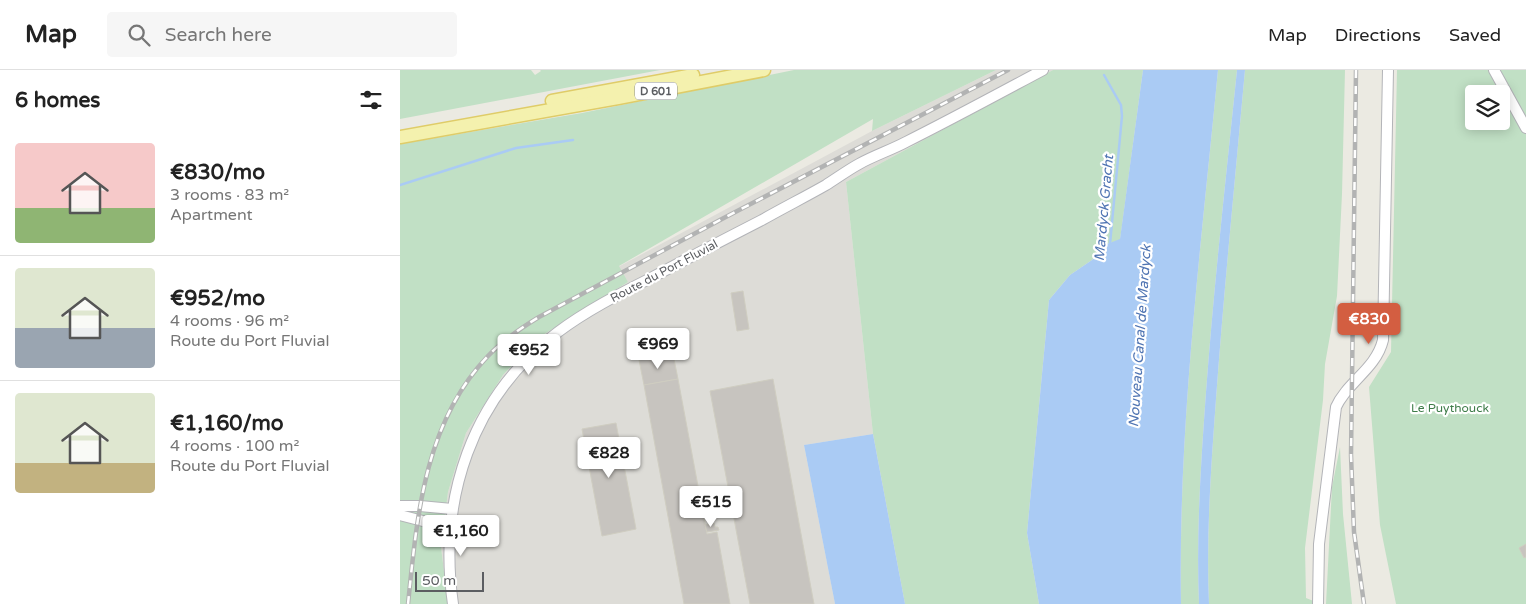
<!DOCTYPE html>
<html lang="en">
<head>
<meta charset="utf-8">
<style>
	:root { --surface:#fff; --page:#f6f6f6; --text:#222; --muted:#767676; --line:#e0e0e0; --accent:#d35e41 }
	body { margin:0; font-family:"Varela Round",sans-serif; background:var(--page); color:var(--text); height:100vh; display:flex; flex-direction:column; font-size:19px; white-space:nowrap }
	* { box-sizing:border-box; margin:0 }
	p { font-size:16px; color:var(--muted) }
	.icon { flex:none; width:28px; height:28px; fill:none; stroke:currentColor; stroke-width:2; stroke-linecap:round; stroke-linejoin:round }
	.map { position:relative; flex:1; overflow:hidden }
	.side { display:flex; flex-direction:column; background:var(--surface); width:400px }
	.side>* { flex:none }
	.fabs { position:absolute; left:1065px; top:15px; display:grid; gap:10px }
	.fabs a { display:grid; place-items:center; width:45px; height:45px; border-radius:5px; background:var(--surface); box-shadow:0 2px 12px #0003; font-size:25px }
	.scale { position:absolute; left:15px; bottom:12px; width:69px; box-sizing:border-box; padding-left:5px; border:2px solid #5b5d61; border-top:0; font-size:14px; line-height:18px; white-space:nowrap; color:#5b5d61; -webkit-text-stroke:4px #fff; paint-order:stroke }
	.price { position:absolute; translate:-50% -42px; padding:0 11px; border-radius:5px; background:#fff; color:#222; font-size:16px; line-height:32px; filter:drop-shadow(0 1px 2px #0008) }
	.price::after { content:''; position:absolute; left:50%; top:30px; width:15px; height:11px; margin-left:-8px; background:inherit; clip-path:polygon(0 0,100% 0,50% 100%) }
	.price.current { background:var(--accent); color:#fff }
	ul { padding:0; list-style:none }
	li { display:flex; align-items:center; gap:15px; height:125px; padding:0 15px }
	li+li { border-top:1px solid var(--line) }
	li span { display:grid; place-items:center; flex:none; width:140px; height:100px; border-radius:5px; color:#555 }
	li>.icon { margin-inline-start:auto }
	span .icon { width:60px; height:60px; fill:#fffc; stroke-width:1 }
	li b { font-size:21px }
	h2 { display:flex; justify-content:space-between; align-items:center; height:60px; padding:0 15px; font-size:21px }
	header { display:flex; align-items:center; gap:30px; box-sizing:border-box; height:70px; padding:0 25px; background:var(--surface); border-bottom:1px solid var(--line) }
	header strong { font-size:24px }
	nav { display:flex; gap:28px; margin-inline-start:auto; font-size:18px }
	.search { width:350px; height:45px; background:var(--page); display:flex; align-items:center; gap:12px; box-sizing:border-box; padding:0 18px; border-radius:5px; color:var(--muted); font-size:19px }
	main { display:flex; flex:1; min-height:0 }
	.map>svg:first-child { display:block }
	.industrial { fill:#dddcd7 }
	.green { fill:#c1e0c5; fill-rule:evenodd }
	.water { fill:#aacbf4 }
	.lines { fill:none; stroke-linecap:round; stroke-linejoin:round }
	.stream { stroke:#aacbf4; stroke-width:2.5 }
	.building { fill:#c7c4bf; stroke:#cfcdc1 }
	.minor-casing { stroke:#b3b4b8; stroke-width:12 }
	.major-casing { stroke:#dfcc68; stroke-width:15 }
	.minor { stroke:#fff; stroke-width:10 }
	.major { stroke:#f4f1ae; stroke-width:12 }
	.rail-casing { stroke:#b2b3b3; stroke-width:4.5 }
	.rail { stroke:#fff; stroke-width:2.5; stroke-dasharray:8; stroke-linecap:butt }
	.labels { text-anchor:middle; dominant-baseline:central; stroke-width:4.5; stroke-linejoin:round; paint-order:stroke }
	.shield { fill:#fff; stroke:#8c8e90; stroke-width:1 }
	.shield-label { font-size:11px; font-weight:bold; fill:#5b5d61 }
	.street-label { font-size:12px; fill:#5b5d61; stroke:#fff }
	.park-label { font-size:12px; fill:#3e7c49; stroke:#fff }
	.water-label { font-size:14px; font-style:italic; fill:#5075b3; stroke:#fff }
</style>
</head>
<body>
<header>
<strong>Map</strong>
<div class="search"><svg class="icon" aria-label="search" viewBox="0 0 24 24"><circle cx="10" cy="10" r="6"/><path d="M15 15l6 6"/></svg>Search here</div>
<nav><a>Map</a><a>Directions</a><a>Saved</a></nav>
</header>
<main>
<section class="side">
<h2>6 homes<svg class="icon" aria-label="filters" viewBox="0 0 24 24"><path d="M4 7h16M4 17h16"/><circle cx="9" cy="7" r="2"/><circle cx="15" cy="17" r="2"/></svg></h2>
<ul>
<li><span style="background:linear-gradient(#f6c9c9 65%,#8fb573 0)"><svg class="icon" aria-label="home" viewBox="0 0 24 24"><path d="M3 11l9-7 9 7M6 9v11h12V9"/></svg></span><div><b>€830/mo</b><p>3 rooms · 83 m²</p><p>Apartment</p></div></li>
<li><span style="background:linear-gradient(#dfe7d0 60%,#9aa5b1 0)"><svg class="icon" aria-label="home" viewBox="0 0 24 24"><path d="M3 11l9-7 9 7M6 9v11h12V9"/></svg></span><div><b>€952/mo</b><p>4 rooms · 96 m²</p><p>Route du Port Fluvial</p></div></li>
<li><span style="background:linear-gradient(#dfe7d0 70%,#c2b280 0)"><svg class="icon" aria-label="home" viewBox="0 0 24 24"><path d="M3 11l9-7 9 7M6 9v11h12V9"/></svg></span><div><b>€1,160/mo</b><p>4 rooms · 100 m²</p><p>Route du Port Fluvial</p></div></li>
</ul>
</section>
<div class="map">
<svg width="1126" height="534" viewBox="0 0 1126 534">
	<rect width="100%" height="100%" fill="#ebeae2"/>
	<!-- industrial -->
	<path class="industrial" d="M 596,0 L 653,0 L 446,112 L 473,364 L 404,375 L 435,534 L 48,534 L 41,477 L 48,422 L 66,363 L 103,305 L 138,268 L 228,212 L 218,197 L 472,61 Z"/>
	<!-- green -->
	<g class="green">
		<path d="M 0,0 L 131,0 L 135,5 L 141,1 L 140,0 L 260,0 L 0,49 Z"/>
		<path d="M 394,0 L 596,0 L 472,61 L 473,49 L 219,196 L 228,212 L 138,268 L 103,305 L 66,363 L 48,422 L 41,477 L 48,534 L 0,534 L 0,74 L 182,43 Z"/>
		<path d="M 653,0 L 743,0 L 720,170 L 707,174 L 692,190 L 670,205 L 649,230 L 627,463 L 639,534 L 505,534 L 473,364 L 446,112 Z"/>
		<path d="M 818,0 L 837,0 C 826,107 814,214 806,322 C 801,392 796,463 799,534 L 781,534 C 778,355 801,178 818,0 Z"/>
		<path d="M 845,0 L 945,0 L 942,124 L 937,226 L 925,294 L 923,330 L 905,478 L 906,528 L 921,534 L 809,534 C 806,466 811,397 816,329 C 824,219 835,110 845,0 Z"/>
		<path d="M 997,0 L 1126,0 L 1126,534 L 996,534 L 980,455 L 969,317 L 991,282 ZM 1074,24 L 1101,24 L 1101,51 L 1074,51 Z"/>
		<path d="M 940,377 L 943,444 L 952,534 L 926,534 L 932,417 Z"/>
	</g>
	<!-- water -->
	<g class="water">
		<path d="M 743,0 L 818,0 C 801,178 778,355 781,534 L 639,534 L 627,463 L 649,230 L 670,205 L 692,190 L 707,174 L 720,169 Z"/>
		<path d="M 837,0 L 845,0 C 835,110 824,219 816,329 C 811,397 806,466 809,534 L 799,534 C 796,463 801,392 806,322 C 814,214 826,107 837,0 Z"/>
		<path d="M 473,364 L 505,534 L 435,534 L 404,375 Z"/>
	</g>
	<g class="lines">
		<!-- stream -->
		<g class="stream">
			<path d="M 704,5 L 721,35 L 722,46 L 710,174"/>
			<path d="M 0,115 L 116,78 L 173,70"/>
		</g>
	</g>
	<!-- building -->
	<g class="building">
		<path d="M 343,221 L 349,259 L 337,261 L 331,223 Z"/>
		<path d="M 273,284 L 278,309 L 244,315 L 239,290 Z"/>
		<path d="M 278,309 L 307,464 L 317,462 L 330,534 L 284,534 L 244,315 Z"/>
		<path d="M 373,309 L 399,453 L 414,534 L 350,534 L 310,321 Z"/>
		<path d="M 216,353 L 236,459 L 202,466 L 182,359 Z"/>
		<path d="M 314,453 L 315,457 L 318,457 L 319,460 L 307,462 L 305,455 Z"/>
		<path d="M 1126,474 L 1126,487 L 1124,488 L 1119,478 Z"/>
	</g>
	<g class="lines">
		<!-- minor casing -->
		<g class="minor-casing">
			<g id="minor">
				<path d="M 1094,0 L 1126,58"/>
				<path d="M 0,436 L 20,436 L 52,439"/>
				<path d="M 0,445 L 50,458"/>
				<path d="M 53,534 C 38,430 71,327 158,262 C 186,241 219,224 251,208 C 288,188 325,169 362,150 C 383,138 405,127 426,115 C 437,108 448,100 459,94 C 473,86 491,80 506,72 C 552,49 598,24 643,0"/>
				<path d="M 918,534 L 919,474 L 936,337 C 947,312 976,299 983,270 L 988,0"/>
			</g>
		</g>
		<!-- major casing -->
		<g class="major-casing">
			<g id="major">
				<path d="M 152,31 L 293,5"/>
				<path d="M 0,67 L 218,28 L 364,0"/>
			</g>
		</g>
		<!-- minor -->
		<use href="#minor" class="minor"/>
		<!-- major -->
		<use href="#major" class="major"/>
		<!-- rail casing -->
		<g class="rail-casing">
			<g id="rail">
				<path d="M 956,0 L 951,385 L 954,462 L 964,534"/>
				<path d="M 8,534 C 17,447 24,353 88,286 C 103,270 121,258 139,247 L 320,150 L 608,0"/>
			</g>
		</g>
		<!-- rail -->
		<use href="#rail" class="rail"/>
	</g>
	<g class="labels">
		<!-- shield labels -->
		<rect class="shield" x="235" y="12.5" width="42" height="17" rx="4"/>
		<g class="shield-label">
			<text x="256" y="21">D 601</text>
		</g>
		<!-- street labels -->
		<g class="street-label">
			<text transform="translate(264 201) rotate(-28)">Route du Port Fluvial</text>
		</g>
		<!-- park labels -->
		<g class="park-label">
			<text x="1050" y="338">Le Puythouck</text>
		</g>
		<!-- water labels -->
		<g class="water-label">
			<text transform="translate(704 138) rotate(-85)">Mardyck Gracht</text>
			<text transform="translate(740 266) rotate(-86)">Nouveau Canal de Mardyck</text>
		</g>
	</g>
</svg>
<div class="fabs">
<a><svg class="icon" aria-label="layers" viewBox="0 0 24 24"><path d="M12 4l9 5-9 5-9-5zM3 14l9 5 9-5"/></svg></a>
</div>
<div class="scale">50 m</div>
<b class="price current" style="left:969px;top:275px">€830</b>
<b class="price" style="left:258px;top:300px">€969</b>
<b class="price" style="left:129px;top:306px">€952</b>
<b class="price" style="left:209px;top:409px">€828</b>
<b class="price" style="left:311px;top:458px">€515</b>
<b class="price" style="left:61px;top:487px">€1,160</b>
</div>
</main>
</body>
</html>
